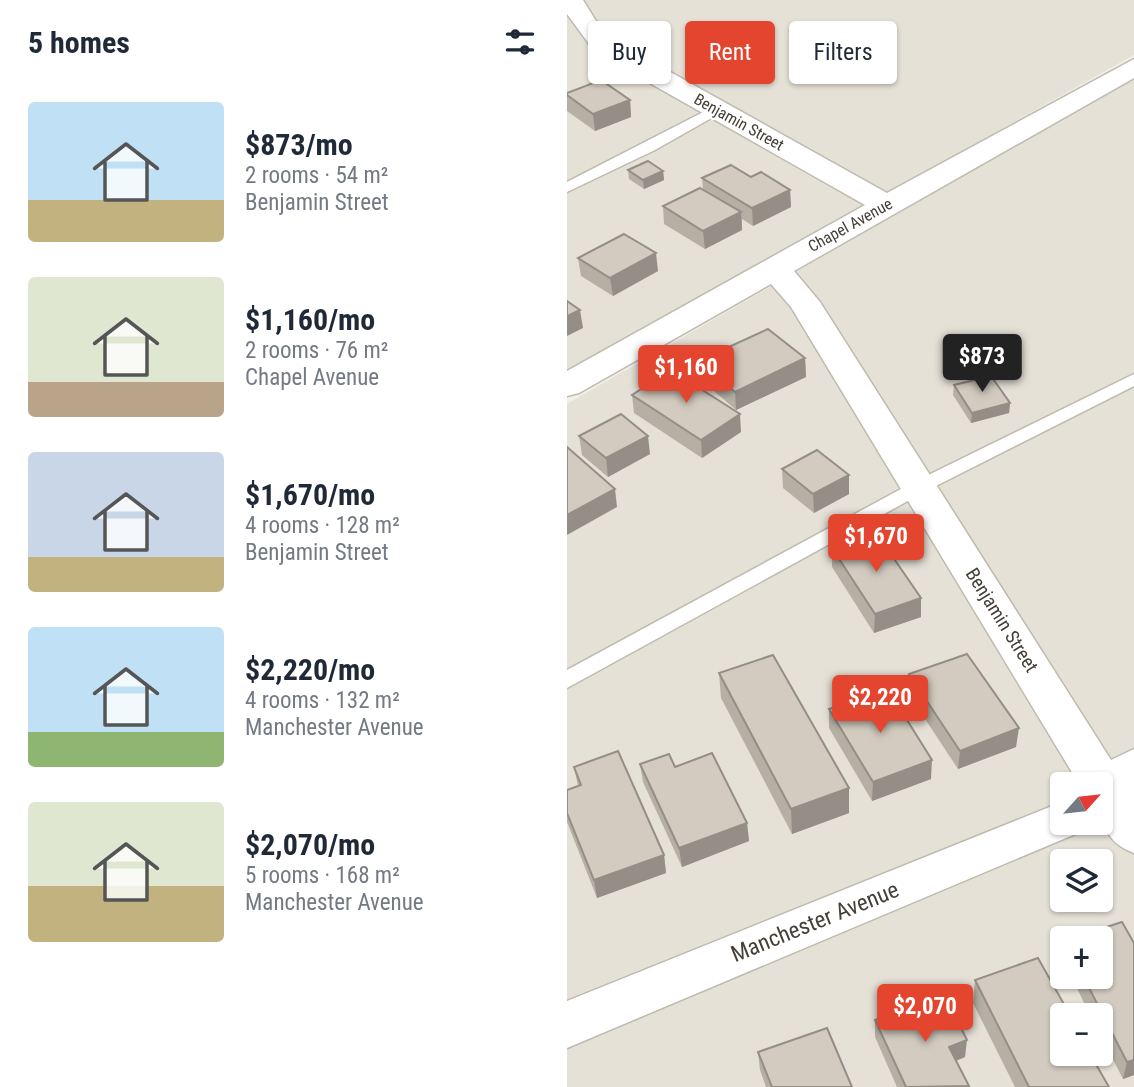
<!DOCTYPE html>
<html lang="en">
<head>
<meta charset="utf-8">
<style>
	:root { --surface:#fff; --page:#f6f6f7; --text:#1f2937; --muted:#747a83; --accent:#e4452e }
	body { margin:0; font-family:"Roboto Condensed",sans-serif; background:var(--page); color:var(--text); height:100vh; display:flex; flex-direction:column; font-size:26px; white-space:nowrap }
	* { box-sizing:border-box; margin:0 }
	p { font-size:23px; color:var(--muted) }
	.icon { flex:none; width:38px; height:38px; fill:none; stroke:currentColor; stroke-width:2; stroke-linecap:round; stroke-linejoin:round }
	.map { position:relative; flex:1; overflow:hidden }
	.details { display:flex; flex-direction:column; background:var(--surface); width:567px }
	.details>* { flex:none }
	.banner { position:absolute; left:21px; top:21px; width:441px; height:63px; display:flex; gap:14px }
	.needle { width:46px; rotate:63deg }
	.buttons { position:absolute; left:483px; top:772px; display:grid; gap:14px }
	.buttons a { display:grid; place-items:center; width:63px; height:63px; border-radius:7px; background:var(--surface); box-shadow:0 2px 5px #0004; font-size:35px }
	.price { position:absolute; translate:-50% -60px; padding:0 16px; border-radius:7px; background:var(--accent); color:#fff; font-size:23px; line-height:46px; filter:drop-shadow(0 2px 4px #0008) }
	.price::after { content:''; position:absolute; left:50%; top:42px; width:21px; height:16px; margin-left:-10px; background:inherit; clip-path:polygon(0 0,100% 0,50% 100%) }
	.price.selected { background:#222; color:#fff }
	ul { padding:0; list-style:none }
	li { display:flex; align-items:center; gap:21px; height:175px; padding:0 28px }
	li span { display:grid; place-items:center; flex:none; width:196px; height:140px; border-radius:7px; color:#555 }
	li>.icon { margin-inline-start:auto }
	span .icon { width:84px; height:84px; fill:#fffc; stroke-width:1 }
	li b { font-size:30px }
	h2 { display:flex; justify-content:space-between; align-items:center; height:84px; padding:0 28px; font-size:30px }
	.chip { padding:0 24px; border-radius:7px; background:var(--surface); box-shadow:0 2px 5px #0004; font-size:24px; line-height:63px }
	.chip.selected { background:var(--accent); color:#fff }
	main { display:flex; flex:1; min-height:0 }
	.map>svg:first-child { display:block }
	.residential { fill:#e6e1d7; fill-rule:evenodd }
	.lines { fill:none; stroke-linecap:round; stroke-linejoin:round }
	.lane-casing { stroke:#c0b9af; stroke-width:3 }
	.street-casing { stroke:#c0b9af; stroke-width:3 }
	.lane { fill:#fff; fill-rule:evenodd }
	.street { fill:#fff; fill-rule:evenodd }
	.wall { fill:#b5afa4 }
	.shaded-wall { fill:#948e86 }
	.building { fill:#d3cbbf; stroke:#948e86; stroke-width:2 }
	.labels { text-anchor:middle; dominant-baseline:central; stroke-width:5; stroke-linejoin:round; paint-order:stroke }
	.far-street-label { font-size:16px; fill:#453f38; stroke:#fff }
	.street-label { font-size:19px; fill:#453f38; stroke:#fff }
	.near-street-label { font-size:23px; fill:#453f38; stroke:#fff }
</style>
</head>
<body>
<main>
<section class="details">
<h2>5 homes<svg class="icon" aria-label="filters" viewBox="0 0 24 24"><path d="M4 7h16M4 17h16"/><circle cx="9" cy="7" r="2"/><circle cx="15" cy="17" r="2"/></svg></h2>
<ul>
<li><span style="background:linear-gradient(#bfe0f5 70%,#c2b280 0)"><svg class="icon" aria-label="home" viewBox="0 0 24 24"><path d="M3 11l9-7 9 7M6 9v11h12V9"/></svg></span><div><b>$873/mo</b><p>2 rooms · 54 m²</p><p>Benjamin Street</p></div></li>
<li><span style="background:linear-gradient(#dfe7d0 75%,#b9a48a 0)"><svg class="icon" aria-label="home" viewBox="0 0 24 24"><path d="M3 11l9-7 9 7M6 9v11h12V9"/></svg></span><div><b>$1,160/mo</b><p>2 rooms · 76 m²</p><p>Chapel Avenue</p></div></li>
<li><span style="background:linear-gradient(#c9d6e8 75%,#c2b280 0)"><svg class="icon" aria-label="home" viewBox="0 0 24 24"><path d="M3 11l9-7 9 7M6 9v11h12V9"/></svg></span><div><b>$1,670/mo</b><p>4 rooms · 128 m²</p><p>Benjamin Street</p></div></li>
<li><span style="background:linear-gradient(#bfe0f5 75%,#8fb573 0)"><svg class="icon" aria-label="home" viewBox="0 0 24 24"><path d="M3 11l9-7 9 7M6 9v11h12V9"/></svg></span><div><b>$2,220/mo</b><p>4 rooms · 132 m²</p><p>Manchester Avenue</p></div></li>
<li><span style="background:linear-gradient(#dfe7d0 60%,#c2b280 0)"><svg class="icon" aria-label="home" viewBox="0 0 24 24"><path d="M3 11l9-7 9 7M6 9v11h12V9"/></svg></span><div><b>$2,070/mo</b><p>5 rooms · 168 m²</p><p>Manchester Avenue</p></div></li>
</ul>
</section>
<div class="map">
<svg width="567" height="1087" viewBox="0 0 567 1087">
	<rect width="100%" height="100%" fill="#f2efe8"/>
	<!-- residential -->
	<g class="residential">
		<path d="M 0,0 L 567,0 L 567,55 L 0,371 Z"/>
		<path d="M 567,77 L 567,1087 L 0,1087 L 0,404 ZM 495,784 L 534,784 L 534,822 L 495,822 ZM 495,861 L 534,861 L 534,900 L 495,900 ZM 495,938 L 534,938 L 534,976 L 495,976 ZM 495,1015 L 534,1015 L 534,1054 L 495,1054 Z"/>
	</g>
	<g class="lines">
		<!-- lane casing -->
		<g class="lane-casing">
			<g id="lane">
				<path d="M 150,105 L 157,109 L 155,112 L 88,150 L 0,192 L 0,182 Z"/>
				<path d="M 567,374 L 567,386 L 359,491 L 0,688 L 0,670 L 345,483 Z"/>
			</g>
		</g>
		<!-- street casing -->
		<g class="street-casing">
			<g id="street">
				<path d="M 0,0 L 16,0 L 32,26 L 46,40 L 320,193 L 567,59 L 567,78 L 227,271 L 253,302 L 544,760 L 567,749 L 567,853 C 533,841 534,815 534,784 L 512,784 L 224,307 L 204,284 L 12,393 L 0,396 L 0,371 L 298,205 L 28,52 L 0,14 Z"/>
				<path d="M 495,802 L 495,822 L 516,822 L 511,833 L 0,1048 L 0,1001 Z"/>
			</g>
		</g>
		<!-- lane -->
		<use href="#lane" class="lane"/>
		<!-- street -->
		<use href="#street" class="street"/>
	</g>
	<!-- wall -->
	<g class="wall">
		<path d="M 0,93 L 63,100 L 64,117 L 28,131 L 0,111 Z"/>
		<path d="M 61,170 L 96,171 L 97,180 L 77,189 L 62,179 Z"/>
		<path d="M 184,177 L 223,190 L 224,207 L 186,226 L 175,219 L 175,230 L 138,249 L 97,224 L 96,206 L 136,189 L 135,178 Z"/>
		<path d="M 11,258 L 91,271 L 46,296 L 14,276 Z"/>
		<path d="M 238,358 L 239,377 L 169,410 L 133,379 L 131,361 Z"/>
		<path d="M 387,385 L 443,403 L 442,413 L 404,423 L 386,395 Z"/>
		<path d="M 65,395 L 174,432 L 135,458 L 67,413 Z"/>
		<path d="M 12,436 L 83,454 L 41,477 L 15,455 Z"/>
		<path d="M 215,469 L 282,494 L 247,513 L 216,488 Z"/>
		<path d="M 265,548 L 354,598 L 354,617 L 307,633 L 265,567 Z"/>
		<path d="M 152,673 L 282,788 L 282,813 L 225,834 L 154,698 Z"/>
		<path d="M 342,674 L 449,747 L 391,769 L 341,693 Z"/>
		<path d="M 262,709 L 364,779 L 305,801 L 262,728 Z"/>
		<path d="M 73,764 L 108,767 L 180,823 L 182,841 L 115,867 L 76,782 Z"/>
		<path d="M 7,767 L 97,855 L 99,873 L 30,898 L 0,822 L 0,790 L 11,786 Z"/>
		<path d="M 504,976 L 534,976 L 567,1075 L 556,1079 L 534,1036 L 534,1015 L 523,1015 Z"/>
		<path d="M 408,980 L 542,1087 L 448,1087 L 406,1003 Z"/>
		<path d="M 308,1020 L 398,1057 L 389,1061 L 402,1087 L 330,1087 L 308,1037 Z"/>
		<path d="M 191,1052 L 285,1087 L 199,1087 L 193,1070 Z"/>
	</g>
	<!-- shaded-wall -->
	<g class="shaded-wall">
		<path d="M 63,100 L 64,117 L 28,131 L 26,114 Z"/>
		<path d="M 96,171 L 97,180 L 77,189 L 76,180 Z"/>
		<path d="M 223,190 L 224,207 L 186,226 L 185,208 Z"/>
		<path d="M 174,212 L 175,230 L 138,249 L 136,231 Z"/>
		<path d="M 89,253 L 91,271 L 46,296 L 43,278 Z"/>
		<path d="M 13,310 L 16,328 L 0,336 L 0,316 Z"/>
		<path d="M 238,358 L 239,377 L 169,410 L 168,392 Z"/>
		<path d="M 443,403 L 442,413 L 404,423 L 405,413 Z"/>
		<path d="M 173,414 L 174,432 L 135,458 L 134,440 Z"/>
		<path d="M 81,436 L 83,454 L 41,477 L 39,458 Z"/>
		<path d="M 282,475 L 282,494 L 247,513 L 246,494 Z"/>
		<path d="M 48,489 L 50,507 L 0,535 L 0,515 Z"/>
		<path d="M 354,598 L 354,617 L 307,633 L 308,614 Z"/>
		<path d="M 452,728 L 449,747 L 391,769 L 393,751 Z"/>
		<path d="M 365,760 L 364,779 L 305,801 L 306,782 Z"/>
		<path d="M 282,788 L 282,813 L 225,834 L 224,809 Z"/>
		<path d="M 180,823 L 182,841 L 115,867 L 112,848 Z"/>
		<path d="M 97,855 L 99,873 L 30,898 L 27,880 Z"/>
		<path d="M 400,1040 L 398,1057 L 381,1064 L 382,1047 Z"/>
		<path d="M 567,1060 L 567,1075 L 556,1079 L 560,1062 Z"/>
	</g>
	<!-- building -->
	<g class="building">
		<path d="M 34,80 L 63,100 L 26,114 L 0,95 L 0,93 Z"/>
		<path d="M 81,161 L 96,171 L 76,180 L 61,170 Z"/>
		<path d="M 164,165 L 184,177 L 194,172 L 223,190 L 185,208 L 135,178 Z"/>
		<path d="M 133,188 L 174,212 L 136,231 L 96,206 Z"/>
		<path d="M 57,234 L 89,253 L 43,278 L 11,258 Z"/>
		<path d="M 0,301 L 13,310 L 0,316 Z"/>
		<path d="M 201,329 L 238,358 L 168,392 L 131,361 Z"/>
		<path d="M 104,370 L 173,414 L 134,440 L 65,395 Z"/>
		<path d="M 424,376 L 443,403 L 405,413 L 387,385 Z"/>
		<path d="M 54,414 L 81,436 L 39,458 L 12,436 Z"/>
		<path d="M 0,447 L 48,489 L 0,515 Z"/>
		<path d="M 250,450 L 282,475 L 246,494 L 215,469 Z"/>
		<path d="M 310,534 L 354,598 L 308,614 L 265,548 Z"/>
		<path d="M 400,654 L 452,728 L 393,751 L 342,674 Z"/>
		<path d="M 206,655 L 282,788 L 224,809 L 152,673 Z"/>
		<path d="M 320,688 L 365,760 L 306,782 L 262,709 Z"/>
		<path d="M 51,751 L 97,855 L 27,880 L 0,813 L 0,790 L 14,785 L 7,767 Z"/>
		<path d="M 145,753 L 180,823 L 112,848 L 73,764 L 102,754 L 108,767 Z"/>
		<path d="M 555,922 L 567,943 L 567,1060 L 560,1062 L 516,976 L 534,976 L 534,938 L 505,938 Z"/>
		<path d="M 471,958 L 503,1015 L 495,1015 L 495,1054 L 523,1054 L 542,1087 L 462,1087 L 408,980 Z"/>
		<path d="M 377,994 L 400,1040 L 382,1047 L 402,1086 L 339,1087 L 308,1020 Z"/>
		<path d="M 260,1028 L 285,1087 L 205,1087 L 191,1052 Z"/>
	</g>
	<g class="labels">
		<!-- far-street labels -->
		<g class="far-street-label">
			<text transform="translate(172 122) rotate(29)">Benjamin Street</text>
			<text transform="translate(283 225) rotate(-29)">Chapel Avenue</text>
		</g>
		<!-- street labels -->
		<g class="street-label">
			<text transform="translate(435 620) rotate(58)">Benjamin Street</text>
		</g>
		<!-- near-street labels -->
		<g class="near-street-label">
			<text transform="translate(248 922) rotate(-22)">Manchester Avenue</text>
		</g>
	</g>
</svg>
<div class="buttons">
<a><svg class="needle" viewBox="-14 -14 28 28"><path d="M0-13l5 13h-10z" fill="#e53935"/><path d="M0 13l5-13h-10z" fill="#747a83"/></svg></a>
<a><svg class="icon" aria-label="layers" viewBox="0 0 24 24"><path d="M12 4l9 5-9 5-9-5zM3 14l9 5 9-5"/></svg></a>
<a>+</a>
<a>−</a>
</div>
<b class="price selected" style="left:415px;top:394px">$873</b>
<b class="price" style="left:119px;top:405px">$1,160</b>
<b class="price" style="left:309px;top:574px">$1,670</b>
<b class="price" style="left:313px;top:735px">$2,220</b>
<b class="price" style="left:358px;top:1044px">$2,070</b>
<div class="banner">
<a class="chip">Buy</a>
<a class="chip selected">Rent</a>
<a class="chip">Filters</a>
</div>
</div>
</main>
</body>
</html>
